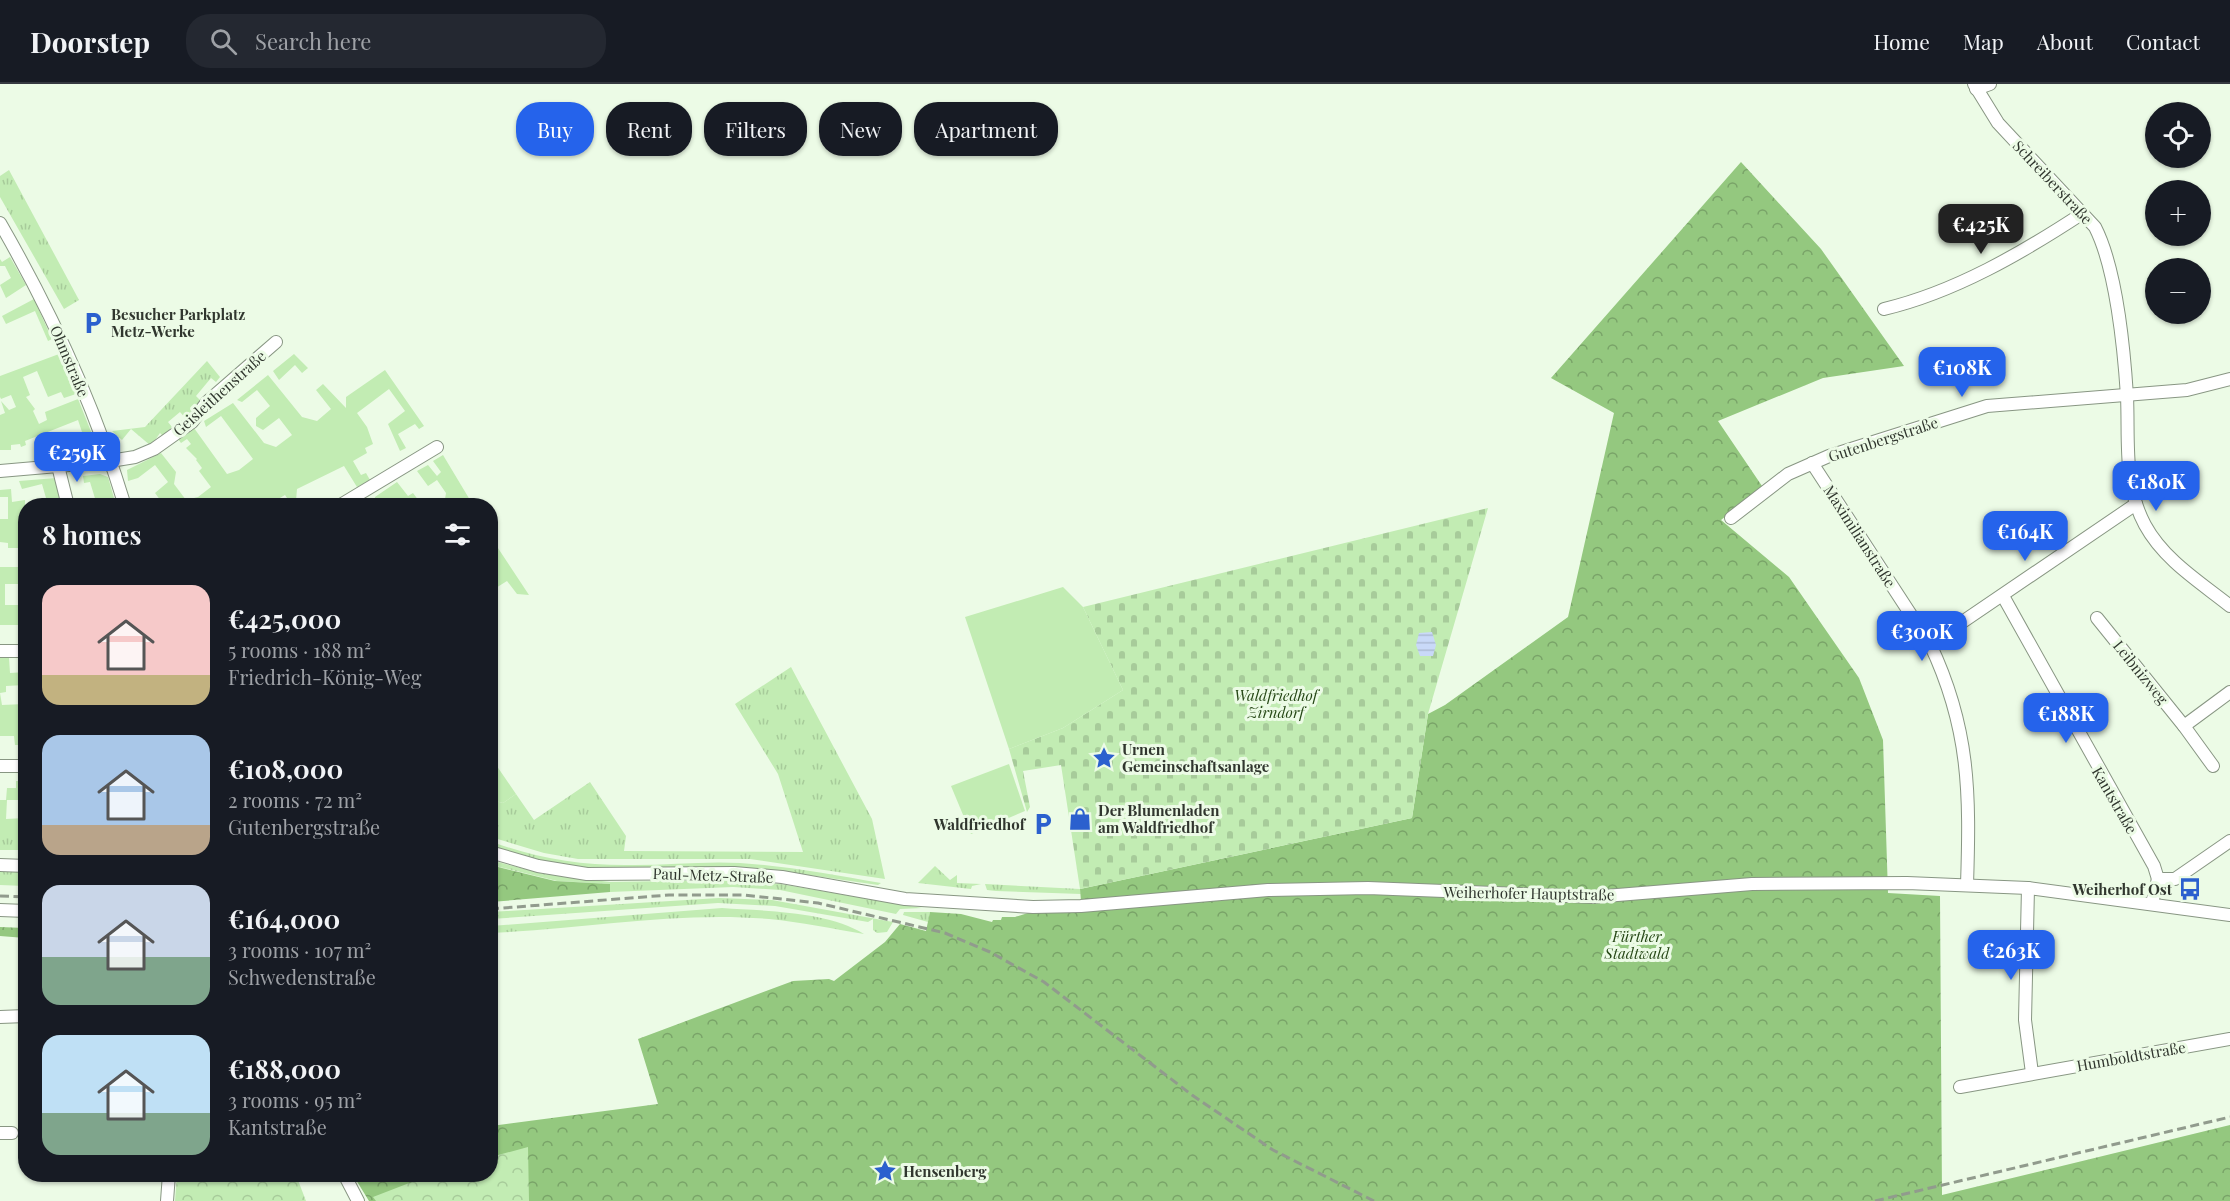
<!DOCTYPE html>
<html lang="en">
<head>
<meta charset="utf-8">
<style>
	:root { --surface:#171b24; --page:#242831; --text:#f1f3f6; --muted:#9ea1a6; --line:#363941; --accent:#2563eb }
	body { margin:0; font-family:"Playfair Display",serif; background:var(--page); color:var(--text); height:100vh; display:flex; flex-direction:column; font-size:22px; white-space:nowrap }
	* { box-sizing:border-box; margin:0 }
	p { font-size:20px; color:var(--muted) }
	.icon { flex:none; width:33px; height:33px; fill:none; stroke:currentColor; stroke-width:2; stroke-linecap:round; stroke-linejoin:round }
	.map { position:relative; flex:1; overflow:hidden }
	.details { position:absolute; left:18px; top:414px; width:480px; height:684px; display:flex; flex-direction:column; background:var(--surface); border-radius:24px; box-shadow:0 2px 4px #0004 }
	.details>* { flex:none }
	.banner { position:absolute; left:516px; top:18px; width:570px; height:54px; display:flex; gap:12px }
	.fabs { position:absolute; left:2145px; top:18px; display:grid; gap:12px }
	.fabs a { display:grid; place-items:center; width:66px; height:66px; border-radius:50%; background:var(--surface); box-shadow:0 2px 4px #0004; font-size:30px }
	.price { position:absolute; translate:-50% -51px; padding:0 14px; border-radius:12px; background:var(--accent); color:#fff; font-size:20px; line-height:39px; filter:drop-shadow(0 2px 3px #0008) }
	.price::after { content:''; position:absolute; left:50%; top:36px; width:18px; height:14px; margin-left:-9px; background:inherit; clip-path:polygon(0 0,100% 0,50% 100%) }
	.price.current { background:#222; color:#fff }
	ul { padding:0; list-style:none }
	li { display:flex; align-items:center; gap:18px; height:150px; padding:0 24px }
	li span { display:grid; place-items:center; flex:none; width:168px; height:120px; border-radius:18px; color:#555 }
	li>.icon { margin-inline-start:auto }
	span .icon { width:72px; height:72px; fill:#fffc; stroke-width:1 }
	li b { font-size:26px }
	h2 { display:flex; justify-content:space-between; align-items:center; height:72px; padding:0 24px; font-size:26px }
	.tag { padding:0 21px; border-radius:24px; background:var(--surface); box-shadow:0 2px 4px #0004; font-size:21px; line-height:54px }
	.tag.current { background:var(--accent); color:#fff }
	header { display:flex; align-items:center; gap:36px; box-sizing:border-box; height:84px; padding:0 30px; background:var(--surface); border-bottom:2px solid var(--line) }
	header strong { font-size:28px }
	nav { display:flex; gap:33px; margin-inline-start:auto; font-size:21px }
	.search { width:420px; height:54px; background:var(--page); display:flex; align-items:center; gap:15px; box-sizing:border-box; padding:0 21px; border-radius:24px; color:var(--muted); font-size:22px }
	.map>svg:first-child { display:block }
	.grass { fill:url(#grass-tufts) }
	.forest { fill:url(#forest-crowns) }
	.cemetery { fill:url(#cemetery-stones) }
	.park { fill:url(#park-crowns) }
	.garden { fill:#c2ecb3 }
	.water { fill:url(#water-rules) }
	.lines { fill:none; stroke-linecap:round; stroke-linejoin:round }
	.minor-casing { stroke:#889683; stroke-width:14 }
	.minor { stroke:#fff; stroke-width:12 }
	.rail { stroke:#919b8d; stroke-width:3; stroke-dasharray:9 4.5; stroke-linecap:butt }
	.labels { text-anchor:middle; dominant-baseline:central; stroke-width:6; stroke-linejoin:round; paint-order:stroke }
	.street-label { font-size:15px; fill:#30362e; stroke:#ecfbe6 }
	.poi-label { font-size:15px; font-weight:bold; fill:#30362e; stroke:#ecfbe6; text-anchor:start }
	.park-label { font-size:15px; font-style:italic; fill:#254715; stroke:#ecfbe6 }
</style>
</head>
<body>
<header>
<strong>Doorstep</strong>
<div class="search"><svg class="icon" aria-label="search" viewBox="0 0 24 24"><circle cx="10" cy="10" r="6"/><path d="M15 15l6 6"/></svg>Search here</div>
<nav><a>Home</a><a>Map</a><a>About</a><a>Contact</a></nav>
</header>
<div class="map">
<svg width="2230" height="1117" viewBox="0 0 2230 1117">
	<defs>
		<pattern id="grass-tufts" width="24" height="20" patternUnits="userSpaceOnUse" patternTransform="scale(1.5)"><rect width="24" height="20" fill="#c2ecb3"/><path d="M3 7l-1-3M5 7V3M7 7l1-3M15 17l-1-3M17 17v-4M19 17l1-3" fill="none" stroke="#a7cb9a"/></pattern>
		<pattern id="forest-crowns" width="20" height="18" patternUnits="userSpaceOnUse" patternTransform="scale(1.5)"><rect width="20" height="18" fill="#94c87f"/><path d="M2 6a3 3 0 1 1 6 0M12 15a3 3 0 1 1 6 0" fill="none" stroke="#79a368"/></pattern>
		<pattern id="cemetery-stones" width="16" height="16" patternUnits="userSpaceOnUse" patternTransform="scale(1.5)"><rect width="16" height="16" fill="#c2ecb3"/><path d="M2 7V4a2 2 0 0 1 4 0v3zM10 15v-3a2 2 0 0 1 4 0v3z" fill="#a7cb9a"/></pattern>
		<pattern id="park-crowns" width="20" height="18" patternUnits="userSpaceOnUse" patternTransform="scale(1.5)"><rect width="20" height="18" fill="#c2ecb3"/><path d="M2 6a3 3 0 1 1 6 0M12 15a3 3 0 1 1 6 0" fill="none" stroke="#a7cb9a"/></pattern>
		<pattern id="water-rules" width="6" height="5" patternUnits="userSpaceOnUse" patternTransform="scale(1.5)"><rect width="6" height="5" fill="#c9d9f8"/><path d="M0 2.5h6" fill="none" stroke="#adbbd5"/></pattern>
	</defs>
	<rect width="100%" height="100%" fill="#ecfbe6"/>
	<!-- grass -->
	<g class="grass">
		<path d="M 9,86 L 79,216 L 64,225 L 0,113 L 0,92 Z"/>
		<path d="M 207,277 L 220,293 L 216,298 L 211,294 L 196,312 L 202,318 L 187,336 L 180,328 L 168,338 L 172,343 L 163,352 L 160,349 L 151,362 L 131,345 L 122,356 L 112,347 L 145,343 Z"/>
		<path d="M 791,583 L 872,735 L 885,795 L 750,775 L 578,775 L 544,769 L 491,753 L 491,716 L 503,719 L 516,710 L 534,736 L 590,698 L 626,752 L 624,767 L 803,768 L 778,690 L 735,620 Z"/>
		<rect x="0" y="745" width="25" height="21"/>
		<path d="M 490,757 C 537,775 584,782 634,781 C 670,781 705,777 740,779 C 787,782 834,791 881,799 L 878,801 L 774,786 L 592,784 L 545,778 L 491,762 Z"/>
		<path d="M 490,776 L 544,790 L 610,798 L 733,796 L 780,800 L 922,824 L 900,825 L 896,830 L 780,806 L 733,803 L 610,808 L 610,800 L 557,797 L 491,781 Z"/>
		<path d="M 935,782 L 950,796 L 957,791 L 957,799 L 981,800 L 972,802 L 971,805 L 918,799 Z"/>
		<path d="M 0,788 L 25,788 L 25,802 L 0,801 Z"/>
		<path d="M 985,800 L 1080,805 L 1081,810 L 996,807 L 987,806 Z"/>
		<path d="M 719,814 L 772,816 L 893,838 L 887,848 L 877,849 L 873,846 L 873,835 L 868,838 L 775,822 L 718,819 L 491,835 L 491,828 Z"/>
		<path d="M 722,824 C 764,827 828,827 864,850 C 833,845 801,838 769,835 C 677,827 583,845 491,849 L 491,842 Z"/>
		<path d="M 904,828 L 930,828 L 928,838 L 903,831 Z"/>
	</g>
	<!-- forest -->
	<g class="forest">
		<path d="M 1741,78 L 1821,165 L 1904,282 L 1823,294 L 1718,337 L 1762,402 L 1721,436 L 1789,493 L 1859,594 L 1883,656 L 1888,809 L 1940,812 L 1942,1111 L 2230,1041 L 2230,1117 L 369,1117 L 353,1091 L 490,1090 L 491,1042 L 658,1020 L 638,955 L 793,897 L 829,895 L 834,897 L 885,858 L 900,840 L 926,847 L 930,828 L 961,830 L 992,838 L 993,836 L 1001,836 L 1002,833 L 1015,833 L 1028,829 L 1082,829 L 1080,805 L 1412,734 L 1428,630 L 1445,621 L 1568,533 L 1614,329 L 1551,294 Z"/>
		<path d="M 490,781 L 555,797 L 610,800 L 610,808 L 491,818 Z"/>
		<path d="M 0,843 L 25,844 L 25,854 L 0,852 Z"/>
	</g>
	<!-- cemetery -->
	<path class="cemetery" d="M 1488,424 L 1428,630 L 1412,734 L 1080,805 L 1061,681 L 1023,687 L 1030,723 L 1027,728 L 1009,665 L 1063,644 L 1123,606 L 1083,523 Z"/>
	<!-- park -->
	<g class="park">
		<path d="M 528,1063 L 529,1117 L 376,1117 L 373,1113 L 430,1091 L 490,1090 L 491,1073 Z"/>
		<path d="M 177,1091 L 296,1091 L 306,1117 L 175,1117 Z"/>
	</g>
	<!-- garden -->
	<g class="garden">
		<path d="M 10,173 L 26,201 L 6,214 L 0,201 L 11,194 L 5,182 L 0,182 L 0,175 L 2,178 Z"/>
		<path d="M 34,215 L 52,255 L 48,257 L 35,227 L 6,240 L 2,232 Z"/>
		<path d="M 59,270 L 76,310 L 64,314 L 61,308 L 48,313 L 37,287 L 23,293 L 30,311 L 26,313 L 35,325 L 33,327 L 39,340 L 47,336 L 45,328 L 78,315 L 98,365 L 90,372 L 78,336 L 25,357 L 26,361 L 21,363 L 20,360 L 11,361 L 11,366 L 0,366 L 0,331 L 5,329 L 1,317 L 9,326 L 16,323 L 11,311 L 1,315 L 0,313 L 0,292 Z"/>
		<path d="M 294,270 L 308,284 L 302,289 L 295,281 L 279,296 L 273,287 Z"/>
		<path d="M 385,286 L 424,342 L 419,345 L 415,340 L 398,350 L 406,364 L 400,367 L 388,340 L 405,327 L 389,305 L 357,329 L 367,343 L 373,360 L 365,364 L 367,369 L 353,377 L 361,391 L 366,389 L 370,396 L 357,403 L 344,382 L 297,405 L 296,417 L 291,420 L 285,411 L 268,421 L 164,421 L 155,409 L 168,398 L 155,381 L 138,394 L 128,397 L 127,386 L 161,369 L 176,388 L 174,400 L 186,416 L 198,413 L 211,403 L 199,387 L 202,384 L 196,376 L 197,375 L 186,364 L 191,360 L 187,355 L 181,359 L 178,355 L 194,344 L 227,390 L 239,386 L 253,375 L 221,332 L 206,343 L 204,337 L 233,319 L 264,359 L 276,363 L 292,351 L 279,334 L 263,346 L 256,342 L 256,334 L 270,322 L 257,306 L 242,318 L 237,316 L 268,291 L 302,333 L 317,337 L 331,325 L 316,306 L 323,300 L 346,324 L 346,313 Z"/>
		<path d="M 443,371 L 473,421 L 444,421 L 446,409 L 437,396 L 428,402 L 417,387 L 428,381 L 437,392 L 441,388 L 433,377 Z"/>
		<path d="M 100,390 L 108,393 L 116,421 L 97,421 L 90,398 L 84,399 L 83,392 Z"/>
		<path d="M 56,394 L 62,420 L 48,421 L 42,400 L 22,405 L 19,397 Z"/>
		<path d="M 397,398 L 408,412 L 413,409 L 422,421 L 412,421 L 407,415 L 399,421 L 374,421 L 375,413 Z"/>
		<path d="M 11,405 L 12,418 L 25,416 L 25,434 L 23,435 L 25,505 L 23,500 L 5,500 L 5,521 L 22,521 L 23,517 L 25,517 L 25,541 L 0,541 L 0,483 L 23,483 L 22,464 L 8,464 L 8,459 L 0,458 L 0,435 L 8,435 L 8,413 L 0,413 L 0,406 Z"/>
		<path d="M 490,452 L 529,511 L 517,510 L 507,497 L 491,507 Z"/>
		<path d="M 1063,503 L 1083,523 L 1123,606 L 1063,644 L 1009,665 L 965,533 Z"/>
		<path d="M 0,574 L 9,574 L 10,589 L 25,588 L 25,601 L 6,602 L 6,608 L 0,609 L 2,621 L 25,620 L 25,652 L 19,652 L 20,661 L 15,661 L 14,652 L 0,652 Z"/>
		<path d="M 490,672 L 516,710 L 503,719 L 491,716 L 491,700 L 493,698 Z"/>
		<path d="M 1009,680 L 1025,727 L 971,750 L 951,702 Z"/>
		<path d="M 25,686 L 25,716 L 7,716 L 6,735 L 25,734 L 25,745 L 0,745 L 0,716 L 6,716 L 7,704 L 16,704 L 16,697 L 20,697 L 20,687 Z"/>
	</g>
	<!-- water -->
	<path class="water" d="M 1432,548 L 1436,561 L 1433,572 L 1420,572 L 1416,561 L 1419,549 Z"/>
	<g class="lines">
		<!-- minor casing -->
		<g class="minor-casing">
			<g id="minor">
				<path d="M 1974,0 L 1998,39 L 2095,143 C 2116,184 2124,265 2127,312 C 2129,356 2123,400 2145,441 C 2164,476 2200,498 2230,522"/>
				<path d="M 1976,5 L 1990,0"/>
				<path d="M 0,139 C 52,229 95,323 125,422"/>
				<path d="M 1884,225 C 1955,208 2022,169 2083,129"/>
				<path d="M 1812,379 L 1930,560 C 1970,644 1970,710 1967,801"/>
				<path d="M 58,382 L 68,422"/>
				<path d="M 0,387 L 104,378 L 135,373 L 154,365 L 192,338 L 207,318 L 276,258"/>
				<path d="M 339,422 L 437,363"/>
				<path d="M 1731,434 L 1788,390 L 1829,372 L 1987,322 L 2187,306 L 2230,295"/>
				<path d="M 2003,512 L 2154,782 L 2158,795"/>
				<path d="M 2097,534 L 2184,642 L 2213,682"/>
				<path d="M 1930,560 L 2136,420"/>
				<path d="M 0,567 L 26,567"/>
				<path d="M 2184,642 L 2230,608"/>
				<path d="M 0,682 L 26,682"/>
				<path d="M 490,768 L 538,782 L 587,790 L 734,789 L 782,793 L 905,815 L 1033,823 L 1081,822 L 1268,806 L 1368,804 L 1593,813 L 1752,800 L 1907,799 L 2028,804 L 2230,831"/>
				<path d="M 0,781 L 26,782"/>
				<path d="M 2158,795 L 2175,795 L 2230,757"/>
				<path d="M 2028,804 L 2025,936 L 2032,989"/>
				<path d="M 2152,819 L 2158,795"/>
				<path d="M 0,826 L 26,827"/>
				<path d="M 0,933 L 26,932"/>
				<path d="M 1960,1003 L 2230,955"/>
				<path d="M 0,1049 L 12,1049"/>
				<path d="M 344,1090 L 358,1117"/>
				<path d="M 167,1117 L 169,1090"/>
			</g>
		</g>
		<!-- minor -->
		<use href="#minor" class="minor"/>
		<!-- rail -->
		<g class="rail">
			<path d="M 0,812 L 26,813"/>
			<path d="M 490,825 L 669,811 L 744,811 L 818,819 L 945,849 L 990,868 L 1044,898 L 1192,1011 L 1273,1066 L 1374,1117"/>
			<path d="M 1875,1117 L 2230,1033"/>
		</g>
	</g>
	<!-- icons -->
	<defs>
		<g id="parking-bare" transform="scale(1.8)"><path d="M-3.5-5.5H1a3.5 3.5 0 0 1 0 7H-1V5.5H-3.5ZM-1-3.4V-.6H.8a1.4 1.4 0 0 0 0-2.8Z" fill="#2b60ce" stroke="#ecfbe6" stroke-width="2.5" paint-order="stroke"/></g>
		<g id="sight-bare" transform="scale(1.8)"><path d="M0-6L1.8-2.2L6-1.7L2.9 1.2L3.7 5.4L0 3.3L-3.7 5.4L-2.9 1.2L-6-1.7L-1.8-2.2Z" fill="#2b60ce" stroke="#ecfbe6" stroke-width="2.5" paint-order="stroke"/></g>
		<g id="shop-bare" transform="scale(1.8)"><path d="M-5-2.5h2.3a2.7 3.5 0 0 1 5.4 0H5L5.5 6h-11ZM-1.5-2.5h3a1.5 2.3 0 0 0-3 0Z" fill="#2b60ce" stroke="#ecfbe6" stroke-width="2.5" paint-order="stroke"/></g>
		<g id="bus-bare" transform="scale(1.8)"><path d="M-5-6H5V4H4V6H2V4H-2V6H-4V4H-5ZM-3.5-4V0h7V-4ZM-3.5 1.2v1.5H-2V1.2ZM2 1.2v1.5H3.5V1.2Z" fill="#2b60ce" stroke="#ecfbe6" stroke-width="2.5" paint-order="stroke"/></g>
	</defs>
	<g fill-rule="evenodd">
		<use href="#parking-bare" x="93" y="239"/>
		<use href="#sight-bare" x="1104" y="674"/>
		<use href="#shop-bare" x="1080" y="735"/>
		<use href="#parking-bare" x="1043" y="740"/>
		<use href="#bus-bare" x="2190" y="805"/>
		<use href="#sight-bare" x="885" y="1087"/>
	</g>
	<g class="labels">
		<!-- street labels -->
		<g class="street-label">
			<text transform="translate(2053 98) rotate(47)">Schreiberstraße</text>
			<text transform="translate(70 277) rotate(67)">Ohmstraße</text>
			<text transform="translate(219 309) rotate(-42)">Geisleithenstraße</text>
			<text transform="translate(1883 355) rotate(-18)">Gutenbergstraße</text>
			<text transform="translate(1860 452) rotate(57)">Maximilianstraße</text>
			<text transform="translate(2141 588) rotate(51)">Leibnizweg</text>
			<text transform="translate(2115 716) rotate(60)">Kantstraße</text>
			<text transform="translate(713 791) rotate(2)">Paul-Metz-Straße</text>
			<text transform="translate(1529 809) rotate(1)">Weiherhofer Hauptstraße</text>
			<text transform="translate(2131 972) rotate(-10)">Humboldtstraße</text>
		</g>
		<!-- poi labels -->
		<g class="poi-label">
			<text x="111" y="230">Besucher Parkplatz<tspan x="111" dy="17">Metz-Werke</tspan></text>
			<text x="1122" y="665">Urnen<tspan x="1122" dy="17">Gemeinschaftsanlage</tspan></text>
			<text x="1098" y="726">Der Blumenladen<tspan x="1098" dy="17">am Waldfriedhof</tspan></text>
			<text x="1025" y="740" text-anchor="end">Waldfriedhof</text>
			<text x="2172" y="805" text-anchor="end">Weiherhof Ost</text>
			<text x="903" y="1087">Hensenberg</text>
		</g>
		<!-- park labels -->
		<g class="park-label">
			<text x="1276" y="611">Waldfriedhof<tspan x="1276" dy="17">Zirndorf</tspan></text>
			<text x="1637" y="852">Fürther<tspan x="1637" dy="17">Stadtwald</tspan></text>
		</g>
	</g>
</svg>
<div class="fabs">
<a><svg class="icon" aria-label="locate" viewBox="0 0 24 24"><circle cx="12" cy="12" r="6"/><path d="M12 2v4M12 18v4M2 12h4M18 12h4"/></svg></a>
<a>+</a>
<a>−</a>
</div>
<b class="price current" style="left:1981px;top:171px">€425K</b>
<b class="price" style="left:1962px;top:314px">€108K</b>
<b class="price" style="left:77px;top:399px">€259K</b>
<b class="price" style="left:2156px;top:428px">€180K</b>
<b class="price" style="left:2025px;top:478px">€164K</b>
<b class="price" style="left:1922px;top:578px">€300K</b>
<b class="price" style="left:2066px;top:660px">€188K</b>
<b class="price" style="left:2011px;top:897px">€263K</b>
<div class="banner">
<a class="tag current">Buy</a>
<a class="tag">Rent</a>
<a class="tag">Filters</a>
<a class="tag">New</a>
<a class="tag">Apartment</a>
</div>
<section class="details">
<h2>8 homes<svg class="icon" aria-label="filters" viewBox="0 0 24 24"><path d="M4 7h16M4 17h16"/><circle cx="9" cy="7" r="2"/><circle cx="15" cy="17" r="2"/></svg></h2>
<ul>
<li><span style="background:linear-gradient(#f6c9c9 75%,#c2b280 0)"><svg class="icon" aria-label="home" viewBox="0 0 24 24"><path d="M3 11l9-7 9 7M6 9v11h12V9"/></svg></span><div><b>€425,000</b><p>5 rooms · 188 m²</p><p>Friedrich-König-Weg</p></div></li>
<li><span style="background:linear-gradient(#a9c7e8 75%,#b9a48a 0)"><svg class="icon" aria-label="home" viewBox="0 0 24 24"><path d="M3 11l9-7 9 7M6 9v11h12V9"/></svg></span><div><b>€108,000</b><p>2 rooms · 72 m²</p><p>Gutenbergstraße</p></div></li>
<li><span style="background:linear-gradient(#c9d6e8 60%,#7fa58c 0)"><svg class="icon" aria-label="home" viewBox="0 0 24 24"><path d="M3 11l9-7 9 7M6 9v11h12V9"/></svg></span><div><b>€164,000</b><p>3 rooms · 107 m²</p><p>Schwedenstraße</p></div></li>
<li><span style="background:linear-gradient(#bfe0f5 65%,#7fa58c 0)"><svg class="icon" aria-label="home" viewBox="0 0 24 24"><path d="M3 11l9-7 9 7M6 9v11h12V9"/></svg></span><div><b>€188,000</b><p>3 rooms · 95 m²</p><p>Kantstraße</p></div></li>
</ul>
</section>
</div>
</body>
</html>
